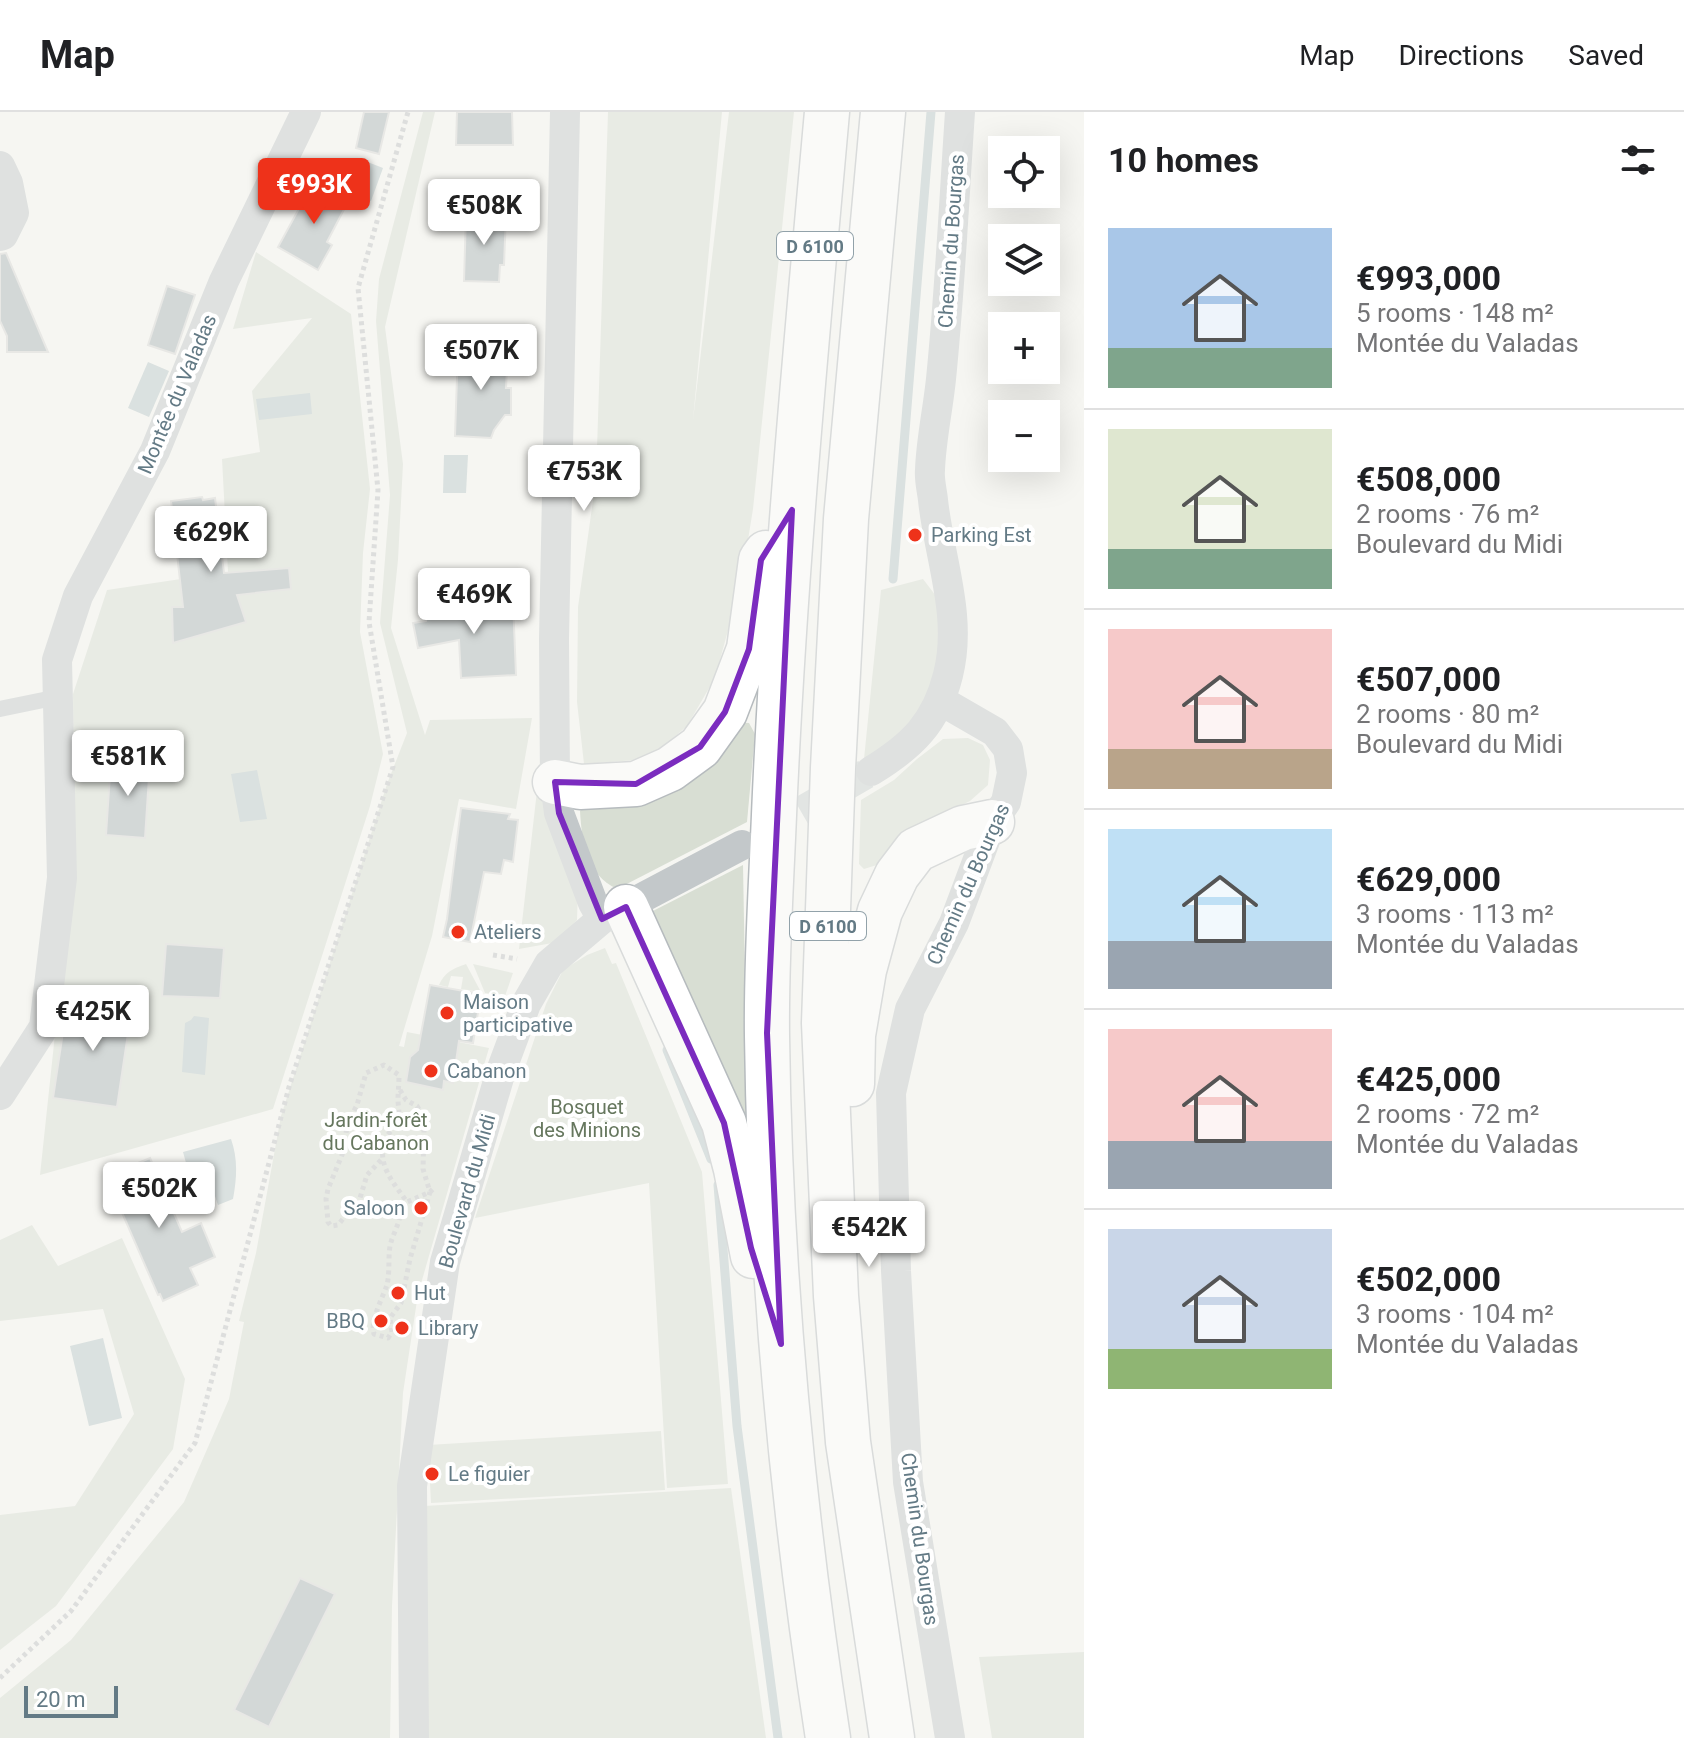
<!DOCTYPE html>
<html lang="en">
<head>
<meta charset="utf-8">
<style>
	:root { --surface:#fff; --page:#f2f2f2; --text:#202124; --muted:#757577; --line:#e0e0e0; --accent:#ee321a }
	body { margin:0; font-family:Roboto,sans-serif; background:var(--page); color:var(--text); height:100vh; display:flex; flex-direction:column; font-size:30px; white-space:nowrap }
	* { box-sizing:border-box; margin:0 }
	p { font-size:26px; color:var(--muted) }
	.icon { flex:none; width:44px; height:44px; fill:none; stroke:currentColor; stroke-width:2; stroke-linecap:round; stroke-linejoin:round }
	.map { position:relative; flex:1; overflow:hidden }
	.side { display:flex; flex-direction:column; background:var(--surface); width:600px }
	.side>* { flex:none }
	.buttons { position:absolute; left:988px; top:24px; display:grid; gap:16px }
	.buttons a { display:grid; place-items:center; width:72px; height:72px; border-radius:0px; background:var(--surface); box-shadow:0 8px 32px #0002; font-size:40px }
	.scale { position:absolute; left:24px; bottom:20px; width:94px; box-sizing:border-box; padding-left:8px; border:4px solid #637a85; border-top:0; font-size:22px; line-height:28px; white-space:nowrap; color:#637a85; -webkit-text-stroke:6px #fff; paint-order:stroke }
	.price { position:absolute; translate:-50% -68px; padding:0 18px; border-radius:8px; background:#fff; color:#222; font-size:26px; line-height:52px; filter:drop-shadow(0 2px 4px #0008) }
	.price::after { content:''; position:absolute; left:50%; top:48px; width:24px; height:18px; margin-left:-12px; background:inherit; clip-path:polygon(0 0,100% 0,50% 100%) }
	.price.active { background:var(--accent); color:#fff }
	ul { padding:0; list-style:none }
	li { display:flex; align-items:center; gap:24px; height:200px; padding:0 24px }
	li+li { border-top:2px solid var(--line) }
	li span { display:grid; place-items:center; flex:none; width:224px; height:160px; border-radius:0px; color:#555 }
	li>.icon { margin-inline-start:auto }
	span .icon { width:96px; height:96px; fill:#fffc; stroke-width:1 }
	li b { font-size:34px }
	h2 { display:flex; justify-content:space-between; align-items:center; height:96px; padding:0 24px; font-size:34px }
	header { display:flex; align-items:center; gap:48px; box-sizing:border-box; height:112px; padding:0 40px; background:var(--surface); border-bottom:2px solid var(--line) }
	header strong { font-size:38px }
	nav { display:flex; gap:44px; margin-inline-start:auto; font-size:28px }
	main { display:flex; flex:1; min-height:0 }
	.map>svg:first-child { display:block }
	.green { fill:#d8ded3 }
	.water { fill:#b8c7c9 }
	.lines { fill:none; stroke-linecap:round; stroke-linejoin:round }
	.stream { stroke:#b8c7c9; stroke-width:9 }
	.building { fill:#a9b3b7; stroke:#d7d7d5; stroke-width:2 }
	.street-tunnel { stroke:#cad1d1; stroke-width:30; stroke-dasharray:30 15; stroke-linecap:butt }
	.primary-casing { stroke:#b6bbbe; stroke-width:47 }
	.path { stroke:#bfc1c3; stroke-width:5; stroke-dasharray:4 4; stroke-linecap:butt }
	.lane { stroke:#c3c8ca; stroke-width:16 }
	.street { stroke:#c3c8ca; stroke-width:30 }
	.primary { stroke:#fff; stroke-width:44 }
	.marked { fill:none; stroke:#7b2cbf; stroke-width:6; stroke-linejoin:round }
	.poi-dot { fill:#ee321a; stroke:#fff; stroke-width:3 }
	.labels { text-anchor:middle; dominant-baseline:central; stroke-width:8; stroke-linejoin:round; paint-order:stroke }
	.shield { fill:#fff; stroke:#92a2aa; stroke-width:2 }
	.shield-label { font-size:18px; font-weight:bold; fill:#637a85 }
	.street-label { font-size:20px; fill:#637a85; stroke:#fff }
	.poi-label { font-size:20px; fill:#637a85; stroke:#fff; text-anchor:start }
	.park-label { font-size:20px; fill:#66775e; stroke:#fff }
</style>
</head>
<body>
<header>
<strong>Map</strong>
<nav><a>Map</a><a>Directions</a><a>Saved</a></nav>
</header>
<main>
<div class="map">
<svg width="1084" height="1626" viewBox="0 0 1084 1626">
	<rect width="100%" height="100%" fill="#f6f6f2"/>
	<!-- green -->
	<g class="green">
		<path d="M 423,0 L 435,0 L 385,215 L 403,352 L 398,448 L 391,516 L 425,623 L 430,608 L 532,606 L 516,697 L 459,687 L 432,824 L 399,934 L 404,935 L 407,920 L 489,936 L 418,1182 L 403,1281 L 392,1494 L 390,1626 L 0,1626 L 0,1586 L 71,1528 L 184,1390 L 229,1287 L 244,1210 L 239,1209 L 256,1141 L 281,1004 L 387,672 L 407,621 L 380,511 L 390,383 L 376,209 L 379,167 Z"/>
		<path d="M 608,0 L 722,0 L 693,308 L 729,0 L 794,0 L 753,397 L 741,471 L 715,566 L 687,614 L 649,647 L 584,652 L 577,590 L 578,495 L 596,367 Z"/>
		<path d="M 256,140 L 351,202 L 370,377 L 363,441 L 360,520 L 383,642 L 370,694 L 273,997 L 40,1063 L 74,744 L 73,582 L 107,478 L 228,460 L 222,347 L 260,340 L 252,279 L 312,206 L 233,217 Z"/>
		<path d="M 923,467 L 936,484 L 942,513 L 939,554 L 927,587 L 910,616 L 864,647 L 881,478 Z"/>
		<path d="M 733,610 L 749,611 L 755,622 L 747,710 L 617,777 C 586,762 582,731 580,699 L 586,691 Z"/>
		<path d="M 968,626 L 983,633 L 990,648 L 988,673 L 970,689 L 946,701 L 880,752 L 864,757 L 859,752 L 861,688 L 894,668 L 917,647 L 943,627 Z"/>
		<path d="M 540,652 L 556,732 L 578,778 L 577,808 L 558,830 L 519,837 Z"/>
		<path d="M 743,753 L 748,1034 L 651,800 Z"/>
		<path d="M 605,836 L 612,852 L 616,851 L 702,1060 L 728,1372 L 667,1376 L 649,1071 L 475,1106 L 546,892 L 563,858 L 587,843 Z"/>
		<path d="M 466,852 L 481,880 L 461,877 L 463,865 L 451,864 L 448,875 L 439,873 C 445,860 452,857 466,852 Z"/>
		<path d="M 473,852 L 513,861 L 505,884 L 485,881 Z"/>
		<path d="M 32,1113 L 58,1154 L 122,1126 L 185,1267 L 173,1337 L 56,1494 L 0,1538 L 0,1403 L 75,1394 L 134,1302 L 103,1197 L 0,1209 L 0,1128 Z"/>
		<path d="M 661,1319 L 665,1378 L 431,1391 L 428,1333 Z"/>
		<path d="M 731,1376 L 766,1626 L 427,1626 L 424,1394 Z"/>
		<path d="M 1084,1540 L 1084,1626 L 992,1626 L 979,1545 Z"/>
	</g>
	<!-- water -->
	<g class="water">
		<path d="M 365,49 L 383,56 L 371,89 L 352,82 Z"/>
		<path d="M 148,250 L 169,259 L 149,305 L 128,296 Z"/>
		<path d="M 310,281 L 312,302 L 259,308 L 256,287 Z"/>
		<path d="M 444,343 L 468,343 L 466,381 L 443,381 Z"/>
		<path d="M 257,658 L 267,707 L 240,710 L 231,662 Z"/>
		<path d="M 194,904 L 209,906 L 205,963 L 182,960 L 185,911 L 191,908 Z"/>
		<path d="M 231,1027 C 238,1047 237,1066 233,1087 L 218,1093 L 211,1072 L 193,1076 L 183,1040 Z"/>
		<path d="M 103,1226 L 122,1306 L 89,1314 L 70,1234 Z"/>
	</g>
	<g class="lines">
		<!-- stream -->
		<g class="stream">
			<path d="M 893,467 L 931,0"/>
			<path d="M 667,938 L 711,1047"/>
			<path d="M 718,1073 L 737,1314 L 778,1626"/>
		</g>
	</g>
	<!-- building -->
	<g class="building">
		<path d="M 364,0 L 389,0 L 379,42 L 356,36 Z"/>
		<path d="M 457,0 L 512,0 L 513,33 L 456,33 Z"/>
		<path d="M 314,69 L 349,88 L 327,130 L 332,133 L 318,158 L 278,135 Z"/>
		<path d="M 466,102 L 506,103 L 504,153 L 500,153 L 499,170 L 464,169 Z"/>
		<path d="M 6,141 L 48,240 L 7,240 L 7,224 L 0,209 L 0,142 Z"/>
		<path d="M 167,174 L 195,183 L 175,242 L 148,233 Z"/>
		<path d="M 458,236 L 508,238 L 506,276 L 511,276 L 511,303 L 505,303 L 494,318 L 491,326 L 455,324 Z"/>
		<path d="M 202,385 L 203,388 L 215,386 L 224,461 L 289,456 L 291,477 L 237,483 L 246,510 L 173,531 L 172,495 L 183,495 L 171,389 Z"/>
		<path d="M 513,489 L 516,563 L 461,566 L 459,528 L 418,536 L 413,511 L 426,509 L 424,496 L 444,492 Z"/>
		<path d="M 111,647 L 150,650 L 145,726 L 106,723 Z"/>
		<path d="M 461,696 L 510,702 L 508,707 L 518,708 L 513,750 L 504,748 L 501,762 L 484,760 L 470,830 L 443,825 L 447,807 Z"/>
		<path d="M 166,832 L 224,836 L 220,886 L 162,884 Z"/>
		<path d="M 430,873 L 481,882 L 473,931 L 459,929 L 453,971 L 444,969 L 443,978 L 406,970 L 410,945 L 418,938 Z"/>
		<path d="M 68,887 L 132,895 L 117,995 L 53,986 Z"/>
		<path d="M 150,1046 L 182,1120 L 201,1111 L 215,1145 L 190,1156 L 198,1173 L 163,1189 L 160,1182 L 158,1183 L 106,1064 Z"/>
		<path d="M 300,1466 L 335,1482 L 269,1615 L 234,1598 Z"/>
	</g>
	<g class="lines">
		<!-- street-tunnel -->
		<path class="street-tunnel" d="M 762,722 L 871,659"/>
		<!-- primary casing -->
		<g class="primary-casing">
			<g id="primary">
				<path d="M 827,0 C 806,234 784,468 774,703 C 771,776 766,851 767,924 C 770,1159 792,1394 828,1626"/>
				<path d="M 883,0 L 846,407 L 833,656 L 824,911 L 836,1184 L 848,1330 L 892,1626"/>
				<path d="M 555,670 L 580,675 L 636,672 L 670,657 L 700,635 L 725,600 L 749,537 L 761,448 L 766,441"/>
				<path d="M 626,795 L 724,1011 L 736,1057 L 753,1144"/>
				<path d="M 852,972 L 853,923 L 864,858 L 880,799 L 897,763 L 916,738 L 963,716 L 992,710"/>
			</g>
		</g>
		<!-- path -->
		<g class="path">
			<path d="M 493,843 L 517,847"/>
			<path d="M 400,978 L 406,988 L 417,994 L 421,1001 L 424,1019 L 423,1057 L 430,1080 L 410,1147 L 401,1191 L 390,1206 L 392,1220 L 388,1226 L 374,1222 C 370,1209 382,1187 387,1173 C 390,1160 388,1147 390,1134 C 392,1124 398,1115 400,1104"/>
			<path d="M 381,1048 L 367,1063 L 360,1086 L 338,1113 L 331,1114 L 328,1110 L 326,1087 L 328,1077 L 342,1043 L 348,1010 L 357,993 L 366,961 L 384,953 L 399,963 C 399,972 398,980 398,988 C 398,994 400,1001 398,1007 C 396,1016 388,1020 385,1028 C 376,1053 394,1071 407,1090 L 430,1080 L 434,1076"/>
			<path d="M 0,1566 L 71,1499 L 195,1331 L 289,975 L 393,655 L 369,510 L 378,378 L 358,176 L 408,0"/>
		</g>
		<!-- lane -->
		<path class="lane" d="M 0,597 L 58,585"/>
		<!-- street -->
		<g class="street">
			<path d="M 565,0 L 554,527 L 555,670 L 559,701 L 593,791 L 602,807"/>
			<path d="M 0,54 L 8,71 L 14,101 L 3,123 L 0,124"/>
			<path d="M 939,591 L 950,594 L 995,620 L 1008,637 L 1012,661 L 1006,690 L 992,710 L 954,811 L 910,897 L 891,981 L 896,1159 L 908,1370 L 950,1626"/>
			<path d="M 871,659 C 912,634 936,611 948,563 C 963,504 939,446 933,388 C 932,378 929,368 930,358 C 931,328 938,297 941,267 C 950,178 954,89 960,0"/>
			<path d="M 0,983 L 44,915 L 62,766 L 57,548 L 78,484 L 155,339 L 224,169 L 306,0"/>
			<path d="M 414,1626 L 412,1374 L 445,1150 L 501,959 L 526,892 L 549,852 L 602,807 L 742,733"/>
		</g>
		<!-- primary -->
		<use href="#primary" class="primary"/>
	</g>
	<!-- marked area -->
	<path d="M0 0H1084V1626H0ZM 792,398 L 767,921 L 781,1232 L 751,1136 L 724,1011 L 626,795 L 602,807 L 559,701 L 555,670 L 636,672 L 700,635 L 725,600 L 749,537 L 761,448 Z" fill="#f6f6f2" fill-opacity=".55" fill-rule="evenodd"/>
	<path class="marked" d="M 792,398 L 767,921 L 781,1232 L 751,1136 L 724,1011 L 626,795 L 602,807 L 559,701 L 555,670 L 636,672 L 700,635 L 725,600 L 749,537 L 761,448 Z"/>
	<!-- markers -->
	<g class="poi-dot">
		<circle cx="915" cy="423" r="8"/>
		<circle cx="458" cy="820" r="8"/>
		<circle cx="447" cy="901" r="8"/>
		<circle cx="431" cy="959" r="8"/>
		<circle cx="421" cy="1096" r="8"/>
		<circle cx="398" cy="1181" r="8"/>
		<circle cx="381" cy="1209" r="8"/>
		<circle cx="402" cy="1216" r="8"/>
		<circle cx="432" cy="1362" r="8"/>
	</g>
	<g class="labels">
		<!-- shield labels -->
		<g class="shield">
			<rect x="777" y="120" width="76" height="28" rx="6"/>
			<rect x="790" y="800" width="76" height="28" rx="6"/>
		</g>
		<g class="shield-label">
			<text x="815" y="134">D 6100</text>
			<text x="828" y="814">D 6100</text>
		</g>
		<!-- street labels -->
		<g class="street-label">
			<text transform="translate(951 129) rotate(-86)">Chemin du Bourgas</text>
			<text transform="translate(177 282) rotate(-67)">Montée du Valadas</text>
			<text transform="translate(968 772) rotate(-66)">Chemin du Bourgas</text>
			<text transform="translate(467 1079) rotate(-74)">Boulevard du Midi</text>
			<text transform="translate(920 1427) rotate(82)">Chemin du Bourgas</text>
		</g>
		<!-- poi labels -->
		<g class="poi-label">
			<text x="931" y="423">Parking Est</text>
			<text x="474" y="820">Ateliers</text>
			<text x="463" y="890">Maison<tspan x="463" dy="23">participative</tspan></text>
			<text x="447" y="959">Cabanon</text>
			<text x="405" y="1096" text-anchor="end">Saloon</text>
			<text x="414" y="1181">Hut</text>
			<text x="365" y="1209" text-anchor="end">BBQ</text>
			<text x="418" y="1216">Library</text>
			<text x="448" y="1362">Le figuier</text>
		</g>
		<!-- park labels -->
		<g class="park-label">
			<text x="587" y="995">Bosquet<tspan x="587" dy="23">des Minions</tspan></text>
			<text x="376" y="1008">Jardin-forêt<tspan x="376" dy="23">du Cabanon</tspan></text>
		</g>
	</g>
</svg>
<div class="buttons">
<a><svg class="icon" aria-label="locate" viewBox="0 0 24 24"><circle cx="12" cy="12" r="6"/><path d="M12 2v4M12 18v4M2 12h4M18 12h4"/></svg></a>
<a><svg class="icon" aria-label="layers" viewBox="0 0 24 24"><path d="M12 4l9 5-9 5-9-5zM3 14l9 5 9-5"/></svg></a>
<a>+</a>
<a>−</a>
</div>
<div class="scale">20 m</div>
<b class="price active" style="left:314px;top:114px">€993K</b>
<b class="price" style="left:484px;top:135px">€508K</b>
<b class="price" style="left:481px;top:280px">€507K</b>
<b class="price" style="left:584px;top:401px">€753K</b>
<b class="price" style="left:211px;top:462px">€629K</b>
<b class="price" style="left:474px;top:524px">€469K</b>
<b class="price" style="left:128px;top:686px">€581K</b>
<b class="price" style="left:93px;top:941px">€425K</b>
<b class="price" style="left:159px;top:1118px">€502K</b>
<b class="price" style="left:869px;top:1157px">€542K</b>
</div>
<section class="side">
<h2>10 homes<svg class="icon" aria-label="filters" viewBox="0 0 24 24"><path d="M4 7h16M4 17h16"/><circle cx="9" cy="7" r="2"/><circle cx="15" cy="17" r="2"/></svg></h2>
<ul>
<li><span style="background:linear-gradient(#a9c7e8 75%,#7fa58c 0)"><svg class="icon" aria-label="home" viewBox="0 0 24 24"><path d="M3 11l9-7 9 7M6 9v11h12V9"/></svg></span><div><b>€993,000</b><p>5 rooms · 148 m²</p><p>Montée du Valadas</p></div></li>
<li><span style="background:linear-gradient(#dfe7d0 75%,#7fa58c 0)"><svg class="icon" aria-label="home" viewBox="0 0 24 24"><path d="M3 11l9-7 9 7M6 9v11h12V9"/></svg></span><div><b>€508,000</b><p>2 rooms · 76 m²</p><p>Boulevard du Midi</p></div></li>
<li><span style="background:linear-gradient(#f6c9c9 75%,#b9a48a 0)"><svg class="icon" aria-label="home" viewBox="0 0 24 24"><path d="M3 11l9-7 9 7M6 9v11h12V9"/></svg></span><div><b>€507,000</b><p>2 rooms · 80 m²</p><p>Boulevard du Midi</p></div></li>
<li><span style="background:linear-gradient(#bfe0f5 70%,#9aa5b1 0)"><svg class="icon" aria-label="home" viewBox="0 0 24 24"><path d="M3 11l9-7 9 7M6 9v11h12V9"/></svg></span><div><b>€629,000</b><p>3 rooms · 113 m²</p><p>Montée du Valadas</p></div></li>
<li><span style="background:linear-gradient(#f6c9c9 70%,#9aa5b1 0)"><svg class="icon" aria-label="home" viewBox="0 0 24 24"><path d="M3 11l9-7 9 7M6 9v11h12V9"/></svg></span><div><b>€425,000</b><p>2 rooms · 72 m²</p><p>Montée du Valadas</p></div></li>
<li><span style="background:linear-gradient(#c9d6e8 75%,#8fb573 0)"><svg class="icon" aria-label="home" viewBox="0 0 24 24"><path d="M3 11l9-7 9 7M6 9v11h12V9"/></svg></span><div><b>€502,000</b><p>3 rooms · 104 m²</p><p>Montée du Valadas</p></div></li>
</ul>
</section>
</main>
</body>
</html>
